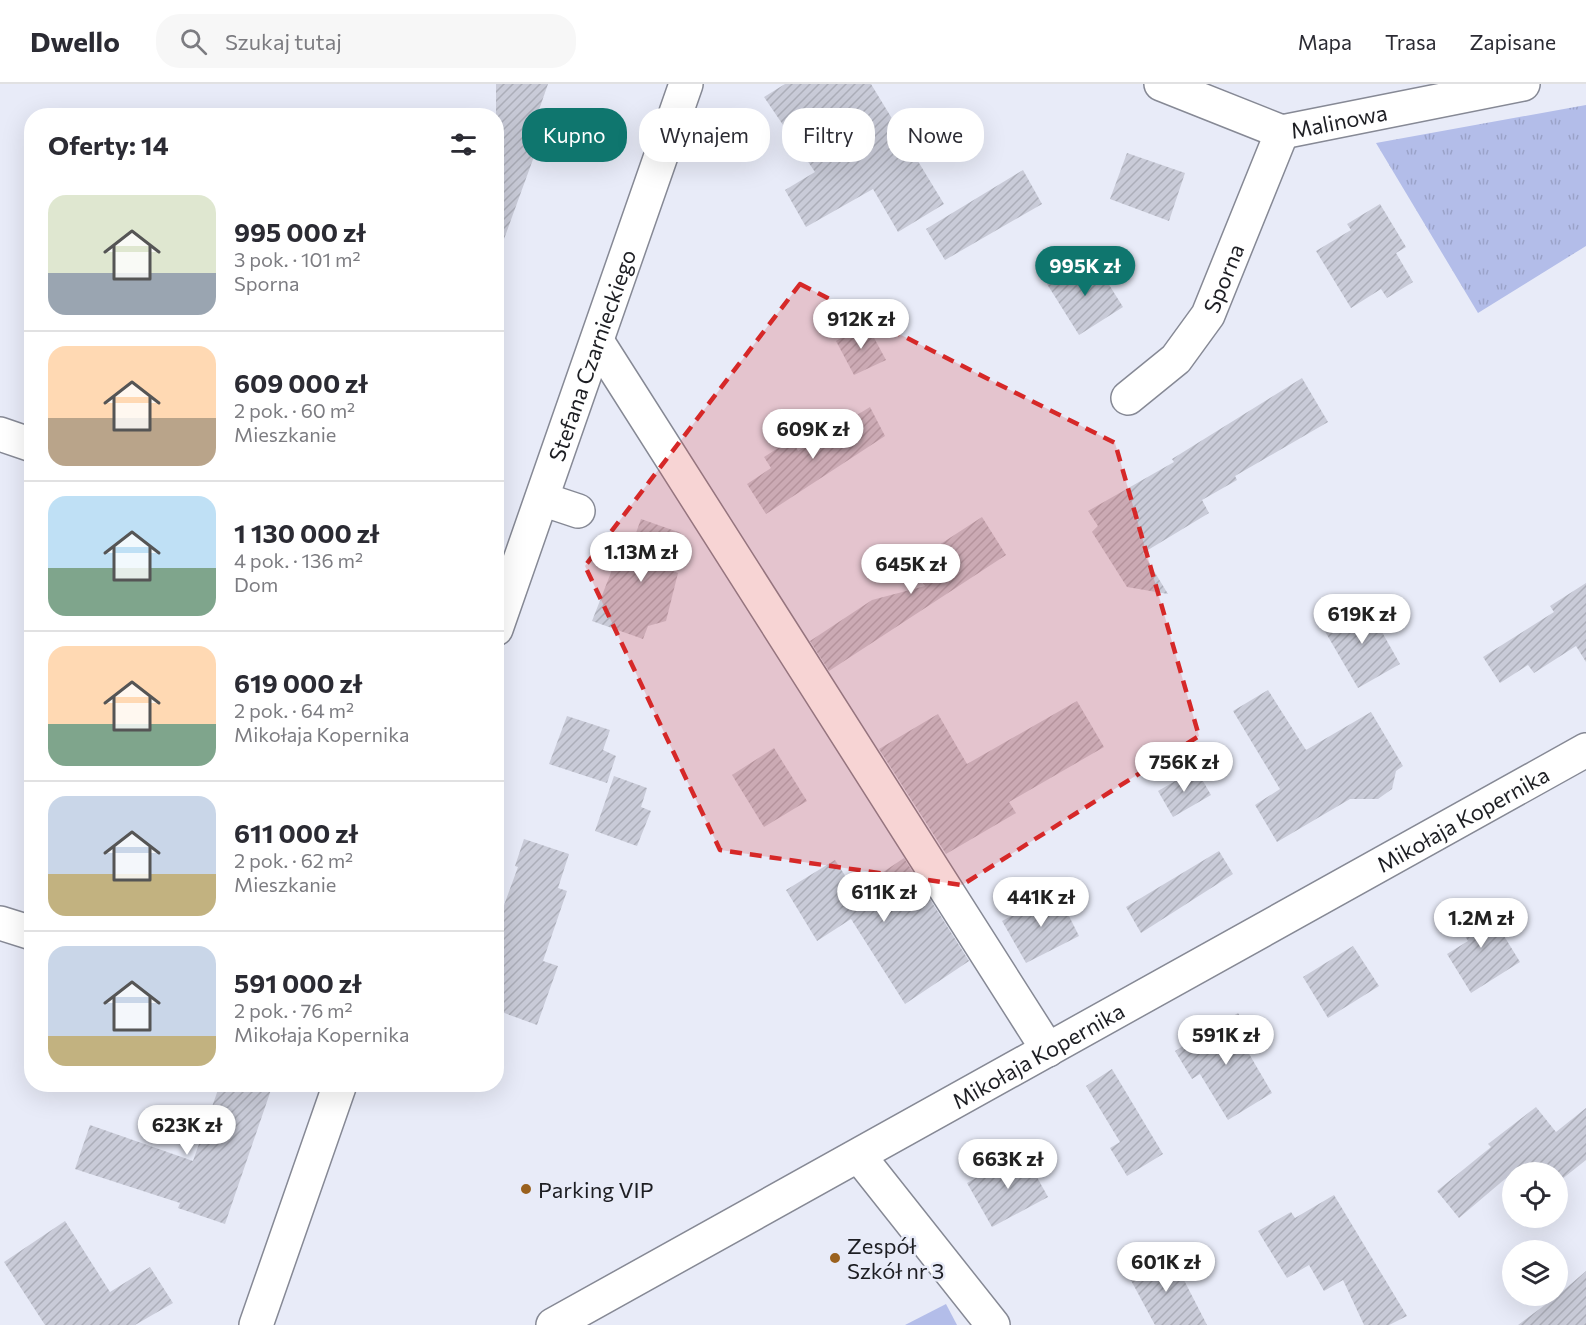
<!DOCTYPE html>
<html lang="pl">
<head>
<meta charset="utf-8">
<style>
	:root { --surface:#fff; --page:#f7f7f7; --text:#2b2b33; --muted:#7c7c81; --line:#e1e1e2; --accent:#0f766e }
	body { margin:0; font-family:Commissioner,sans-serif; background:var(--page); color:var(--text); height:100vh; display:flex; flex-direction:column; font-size:22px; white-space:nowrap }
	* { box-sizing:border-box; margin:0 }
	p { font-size:20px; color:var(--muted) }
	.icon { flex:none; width:33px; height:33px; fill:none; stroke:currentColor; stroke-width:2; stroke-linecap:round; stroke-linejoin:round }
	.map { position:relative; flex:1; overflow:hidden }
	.details { position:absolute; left:24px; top:24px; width:480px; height:984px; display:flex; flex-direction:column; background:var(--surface); border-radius:24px; box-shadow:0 6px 24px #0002 }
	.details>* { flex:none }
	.guide { position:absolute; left:522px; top:24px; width:570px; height:54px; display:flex; gap:12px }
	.fabs { position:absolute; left:1502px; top:1078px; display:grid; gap:12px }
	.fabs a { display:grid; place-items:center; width:66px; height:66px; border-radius:50%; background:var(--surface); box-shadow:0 6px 24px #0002; font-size:30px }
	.price { position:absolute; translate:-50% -51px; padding:0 14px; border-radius:21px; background:#fff; color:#222; font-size:20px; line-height:39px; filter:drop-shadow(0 2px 3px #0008) }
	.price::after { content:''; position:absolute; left:50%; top:36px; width:18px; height:14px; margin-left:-9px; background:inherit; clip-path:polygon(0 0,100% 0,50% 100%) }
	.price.selected { background:var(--accent); color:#fff }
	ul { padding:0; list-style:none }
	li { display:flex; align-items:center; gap:18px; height:150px; padding:0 24px }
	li+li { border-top:2px solid var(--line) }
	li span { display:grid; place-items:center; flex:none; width:168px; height:120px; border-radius:18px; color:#555 }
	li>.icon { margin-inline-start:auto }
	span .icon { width:72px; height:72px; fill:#fffc; stroke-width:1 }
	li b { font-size:26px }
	h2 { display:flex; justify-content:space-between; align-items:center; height:72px; padding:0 24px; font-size:26px }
	.pill { padding:0 21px; border-radius:24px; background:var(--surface); box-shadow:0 6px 24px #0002; font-size:21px; line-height:54px }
	.pill.selected { background:var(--accent); color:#fff }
	header { display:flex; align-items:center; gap:36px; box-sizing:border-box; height:84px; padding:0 30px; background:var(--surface); border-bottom:2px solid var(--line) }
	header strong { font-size:28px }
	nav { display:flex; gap:33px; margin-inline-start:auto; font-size:21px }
	.search { width:420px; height:54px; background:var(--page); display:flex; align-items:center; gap:15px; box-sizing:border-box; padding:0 21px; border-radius:24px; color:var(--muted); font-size:22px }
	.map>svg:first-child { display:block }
	.grass { fill:url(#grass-tufts) }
	.green { fill:#b3bde9 }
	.building { fill:url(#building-hatch) }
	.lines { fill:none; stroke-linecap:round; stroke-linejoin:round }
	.minor-casing { stroke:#868995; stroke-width:36 }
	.minor { stroke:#fff; stroke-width:33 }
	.marked { fill:#d62828; fill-opacity:0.2; stroke:#d62828; stroke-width:4.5; stroke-dasharray:12 8; stroke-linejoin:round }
	.poi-dot { fill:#9a611e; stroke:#e8ebf8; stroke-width:2 }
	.labels { text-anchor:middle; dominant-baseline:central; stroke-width:5; stroke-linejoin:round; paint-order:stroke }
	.street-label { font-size:22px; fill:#1d1e23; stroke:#e8ebf8 }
	.poi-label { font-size:22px; fill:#1d1e23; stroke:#e8ebf8; text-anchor:start }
</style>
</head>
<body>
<header>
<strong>Dwello</strong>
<div class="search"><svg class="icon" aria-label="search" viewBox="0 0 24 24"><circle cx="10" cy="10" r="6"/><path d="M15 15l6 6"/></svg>Szukaj tutaj</div>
<nav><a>Mapa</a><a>Trasa</a><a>Zapisane</a></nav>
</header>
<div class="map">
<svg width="1586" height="1241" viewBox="0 0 1586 1241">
	<defs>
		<pattern id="grass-tufts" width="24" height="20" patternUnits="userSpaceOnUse" patternTransform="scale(1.5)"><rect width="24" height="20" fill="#b3bde9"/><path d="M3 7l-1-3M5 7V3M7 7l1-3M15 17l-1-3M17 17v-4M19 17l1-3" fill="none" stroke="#9aa2c8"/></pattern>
		<pattern id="building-hatch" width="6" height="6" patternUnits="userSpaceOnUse" patternTransform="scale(1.5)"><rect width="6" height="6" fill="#c9cbd8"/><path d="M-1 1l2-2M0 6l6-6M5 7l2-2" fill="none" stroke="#acaeb9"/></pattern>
	</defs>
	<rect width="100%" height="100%" fill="#e8ebf8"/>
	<!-- grass -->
	<path class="grass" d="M 1586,21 L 1586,162 L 1478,229 L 1376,59 Z"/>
	<!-- green -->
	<path class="green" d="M 946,1220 L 957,1241 L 905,1241 Z"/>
	<!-- building -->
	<g class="building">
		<path d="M 496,0 L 548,0 L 526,63 L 536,67 L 500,166 L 496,165 Z"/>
		<path d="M 785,0 L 871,0 L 944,120 L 898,148 L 873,105 L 806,143 L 785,106 L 815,88 L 764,13 Z"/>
		<path d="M 1127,69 L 1185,89 L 1169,137 L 1110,115 Z"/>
		<path d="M 1023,86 L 1042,120 L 945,176 L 926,145 Z"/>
		<path d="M 1380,120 L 1406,163 L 1396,169 L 1413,198 L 1387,214 L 1381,205 L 1351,224 L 1316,167 L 1351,146 L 1347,140 Z"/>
		<path d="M 1091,172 L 1123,223 L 1079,251 L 1047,200 L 1078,181 L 1084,191 Z"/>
		<path d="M 866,239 L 886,276 L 854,291 L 836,257 Z"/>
		<path d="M 1302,294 L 1328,338 L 1235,392 L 1237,396 L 1202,416 L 1209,429 L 1143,469 L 1168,510 L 1127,503 L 1092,448 L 1098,442 L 1088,427 L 1174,378 L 1172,375 Z"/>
		<path d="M 870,323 L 885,352 L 766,430 L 747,400 L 771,384 L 764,373 L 792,355 L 798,367 Z"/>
		<path d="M 982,433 L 1006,471 L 829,587 L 810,557 L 872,516 L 925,502 L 917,490 L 945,472 L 939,461 Z"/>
		<path d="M 641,435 L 681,449 L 668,485 L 678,489 L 666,537 L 648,542 L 643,555 L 592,537 L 619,468 L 628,471 Z"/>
		<path d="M 1586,499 L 1586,578 L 1576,562 L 1534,589 L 1528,581 L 1500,599 L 1483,573 L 1554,528 L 1550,522 Z"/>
		<path d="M 1365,518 L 1400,580 L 1358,604 L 1323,544 Z"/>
		<path d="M 1268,606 L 1306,666 L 1371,628 L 1403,682 L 1396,687 L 1392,705 L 1378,715 L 1350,715 L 1277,758 L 1255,721 L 1280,705 L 1233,627 Z"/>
		<path d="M 1077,617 L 1104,663 L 1009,718 L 1016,729 L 946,770 L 879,665 L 938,630 L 967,680 Z"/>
		<path d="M 567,632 L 610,646 L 603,666 L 616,672 L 607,699 L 549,680 Z"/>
		<path d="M 774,664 L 807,717 L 764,743 L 732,691 Z"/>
		<path d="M 1196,685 L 1211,711 L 1173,733 L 1158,707 Z"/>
		<path d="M 614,692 L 647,704 L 641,723 L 651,727 L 637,762 L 595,747 Z"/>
		<path d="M 524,755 L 569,770 L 558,804 L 567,807 L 543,877 L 558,882 L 537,941 L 496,926 L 496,843 L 518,783 L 515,782 Z"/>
		<path d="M 1219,767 L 1233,790 L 1141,849 L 1126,823 Z"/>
		<path d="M 904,774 L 969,877 L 905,920 L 851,835 L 817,857 L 786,806 L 835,776 L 855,807 Z"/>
		<path d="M 1057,808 L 1079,852 L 1026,879 L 1002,837 Z"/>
		<path d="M 1482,816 L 1520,878 L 1471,909 L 1447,870 L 1468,857 L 1454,834 Z"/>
		<path d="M 1353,862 L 1379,902 L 1328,934 L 1303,893 Z"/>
		<path d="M 1238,929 L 1255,957 L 1245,963 L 1272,1009 L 1228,1036 L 1200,990 L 1192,995 L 1175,967 Z"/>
		<path d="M 1112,985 L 1163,1070 L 1127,1092 L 1110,1064 L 1120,1058 L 1086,1002 Z"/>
		<path d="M 220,1000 L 273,1000 L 225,1140 L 178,1124 L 180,1119 L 75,1085 L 90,1041 L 193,1077 Z"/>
		<path d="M 1536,1023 L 1556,1048 L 1586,1024 L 1586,1076 L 1557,1099 L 1557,1089 L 1512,1089 L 1459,1134 L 1437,1107 L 1491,1063 L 1488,1060 Z"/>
		<path d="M 1023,1068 L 1048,1113 L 992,1143 L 967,1099 Z"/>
		<path d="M 1334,1111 L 1407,1232 L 1389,1241 L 1364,1241 L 1343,1196 L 1324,1207 L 1309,1181 L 1287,1194 L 1258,1147 L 1291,1128 L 1295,1134 Z"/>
		<path d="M 65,1137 L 110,1208 L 150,1183 L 173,1219 L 135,1241 L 45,1241 L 4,1178 Z"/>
		<path d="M 1169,1167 L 1207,1241 L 1155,1241 L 1127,1189 Z"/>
		<path d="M 1586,1187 L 1586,1241 L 1518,1241 L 1557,1212 Z"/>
	</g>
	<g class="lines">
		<!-- minor casing -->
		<g class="minor-casing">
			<g id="minor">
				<path id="s1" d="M 1161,0 L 1282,48 L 1523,0"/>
				<path d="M 597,257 L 1048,966"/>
				<path id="s2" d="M 1128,314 L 1176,275 L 1208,231 L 1282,48"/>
				<path d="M 0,350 L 32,361"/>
				<path d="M 542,415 L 578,427"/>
				<path id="s3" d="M 496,545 L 686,0"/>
				<path d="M 0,839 L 32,849"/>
				<path d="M 859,1072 L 993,1241"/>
				<path d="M 256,1241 L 340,1000"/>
				<path id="s4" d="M 553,1241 L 1586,666"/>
			</g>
		</g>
		<!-- minor -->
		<use href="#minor" class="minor"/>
	</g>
	<!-- marked area -->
	<path class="marked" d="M 800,200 L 1115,359 L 1199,652 L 962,801 L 720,766 L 585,482 Z"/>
	<!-- markers -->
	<g class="poi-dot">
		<circle cx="526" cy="1105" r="6"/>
		<circle cx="835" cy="1174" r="6"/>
	</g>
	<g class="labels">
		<!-- street labels -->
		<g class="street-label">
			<text stroke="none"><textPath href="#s1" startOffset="188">Malinowa</textPath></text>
			<text stroke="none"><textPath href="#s2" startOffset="156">Sporna</textPath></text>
			<text stroke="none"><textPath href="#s3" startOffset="290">Stefana Czarnieckiego</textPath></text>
			<text stroke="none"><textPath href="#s4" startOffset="1041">Mikołaja Kopernika</textPath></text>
			<text stroke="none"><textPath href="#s4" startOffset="555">Mikołaja Kopernika</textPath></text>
		</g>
		<!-- poi labels -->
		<g class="poi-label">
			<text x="538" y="1105">Parking VIP</text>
			<text x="847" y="1161">Zespół<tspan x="847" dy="25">Szkół nr 3</tspan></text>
		</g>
	</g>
</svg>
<div class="fabs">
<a><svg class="icon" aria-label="locate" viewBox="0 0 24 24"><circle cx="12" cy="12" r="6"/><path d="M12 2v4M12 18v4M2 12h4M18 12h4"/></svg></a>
<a><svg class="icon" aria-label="layers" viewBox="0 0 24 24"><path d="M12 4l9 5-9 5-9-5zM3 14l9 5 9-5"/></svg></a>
</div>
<b class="price selected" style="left:1085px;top:213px">995K zł</b>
<b class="price" style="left:861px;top:266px">912K zł</b>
<b class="price" style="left:813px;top:376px">609K zł</b>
<b class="price" style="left:641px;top:499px">1.13M zł</b>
<b class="price" style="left:911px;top:511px">645K zł</b>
<b class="price" style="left:1362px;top:561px">619K zł</b>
<b class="price" style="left:1184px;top:709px">756K zł</b>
<b class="price" style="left:884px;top:839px">611K zł</b>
<b class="price" style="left:1041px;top:844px">441K zł</b>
<b class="price" style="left:1481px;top:865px">1.2M zł</b>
<b class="price" style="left:1226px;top:982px">591K zł</b>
<b class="price" style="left:187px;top:1072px">623K zł</b>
<b class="price" style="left:1008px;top:1106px">663K zł</b>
<b class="price" style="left:1166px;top:1209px">601K zł</b>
<div class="guide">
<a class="pill selected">Kupno</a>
<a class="pill">Wynajem</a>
<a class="pill">Filtry</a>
<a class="pill">Nowe</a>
</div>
<section class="details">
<h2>Oferty: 14<svg class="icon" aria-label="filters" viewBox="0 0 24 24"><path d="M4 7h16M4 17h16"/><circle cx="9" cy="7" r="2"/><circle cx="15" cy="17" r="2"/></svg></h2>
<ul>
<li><span style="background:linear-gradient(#dfe7d0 65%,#9aa5b1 0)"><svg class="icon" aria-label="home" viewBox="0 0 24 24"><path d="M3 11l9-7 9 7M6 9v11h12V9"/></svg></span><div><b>995 000 zł</b><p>3 pok. · 101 m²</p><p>Sporna</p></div></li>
<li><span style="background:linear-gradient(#ffd9b3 60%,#b9a48a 0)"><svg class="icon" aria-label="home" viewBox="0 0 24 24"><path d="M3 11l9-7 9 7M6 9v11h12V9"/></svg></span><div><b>609 000 zł</b><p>2 pok. · 60 m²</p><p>Mieszkanie</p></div></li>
<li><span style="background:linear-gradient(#bfe0f5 60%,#7fa58c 0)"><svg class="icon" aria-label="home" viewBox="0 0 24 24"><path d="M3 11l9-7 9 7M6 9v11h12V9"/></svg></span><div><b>1 130 000 zł</b><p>4 pok. · 136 m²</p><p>Dom</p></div></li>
<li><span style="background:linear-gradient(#ffd9b3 65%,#7fa58c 0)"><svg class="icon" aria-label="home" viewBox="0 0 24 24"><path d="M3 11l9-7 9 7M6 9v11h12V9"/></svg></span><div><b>619 000 zł</b><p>2 pok. · 64 m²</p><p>Mikołaja Kopernika</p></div></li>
<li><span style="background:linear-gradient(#c9d6e8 65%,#c2b280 0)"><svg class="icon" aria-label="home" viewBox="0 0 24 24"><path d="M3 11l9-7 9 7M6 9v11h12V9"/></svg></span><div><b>611 000 zł</b><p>2 pok. · 62 m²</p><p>Mieszkanie</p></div></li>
<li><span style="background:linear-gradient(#c9d6e8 75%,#c2b280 0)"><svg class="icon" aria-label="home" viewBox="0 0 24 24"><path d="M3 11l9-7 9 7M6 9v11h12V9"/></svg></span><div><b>591 000 zł</b><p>2 pok. · 76 m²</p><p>Mikołaja Kopernika</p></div></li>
</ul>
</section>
</div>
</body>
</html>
